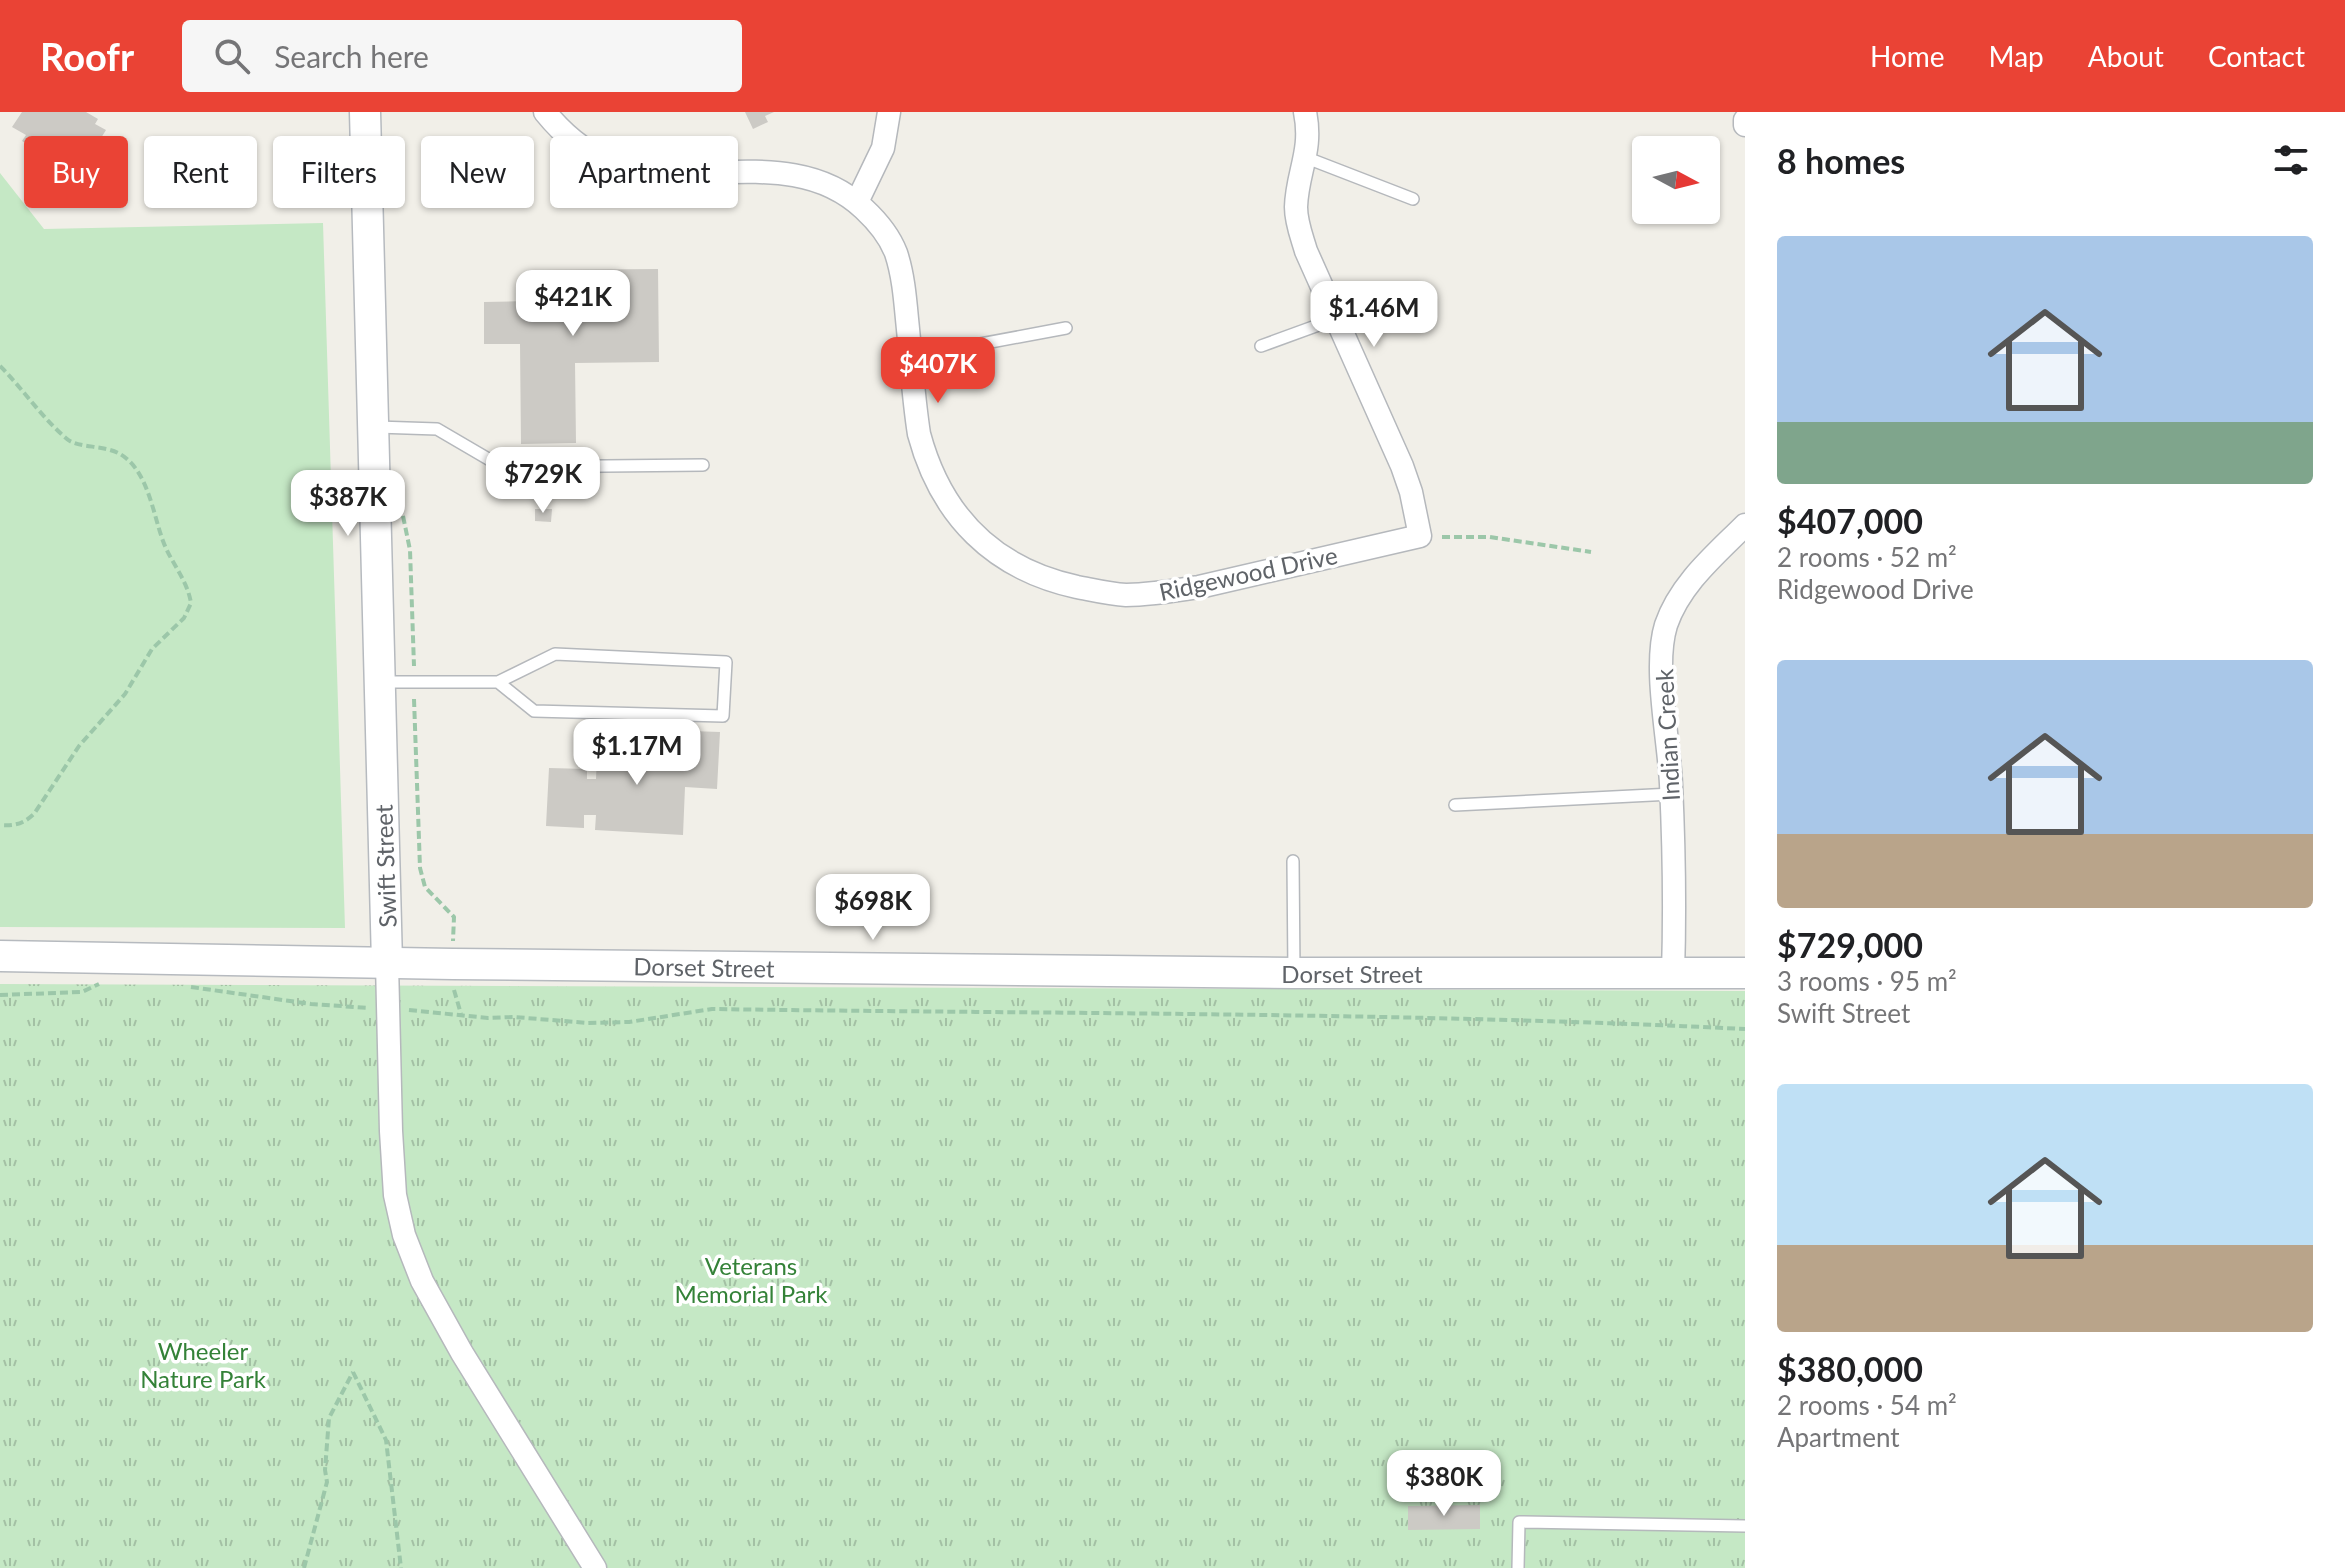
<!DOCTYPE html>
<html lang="en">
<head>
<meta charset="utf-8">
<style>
	:root { --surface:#fff; --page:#f6f6f6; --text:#202124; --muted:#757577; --accent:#ea4335 }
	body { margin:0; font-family:Lato,sans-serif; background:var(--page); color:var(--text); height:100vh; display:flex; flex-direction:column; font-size:30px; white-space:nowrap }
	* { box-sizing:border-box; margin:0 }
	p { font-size:26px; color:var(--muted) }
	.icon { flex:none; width:44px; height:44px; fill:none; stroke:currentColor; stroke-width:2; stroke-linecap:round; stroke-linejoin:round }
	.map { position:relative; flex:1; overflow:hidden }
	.panel { display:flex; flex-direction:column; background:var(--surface); width:600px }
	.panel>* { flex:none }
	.guide { position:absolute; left:24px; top:24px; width:760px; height:72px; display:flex; gap:16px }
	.needle { width:52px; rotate:97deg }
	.tools { position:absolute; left:1632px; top:24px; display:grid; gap:16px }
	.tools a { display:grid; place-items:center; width:88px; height:88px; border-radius:8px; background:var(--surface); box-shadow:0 2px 6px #0004; font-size:40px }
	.price { position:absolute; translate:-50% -68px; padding:0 18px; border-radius:16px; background:#fff; color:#222; font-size:26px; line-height:52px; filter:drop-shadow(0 2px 4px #0008) }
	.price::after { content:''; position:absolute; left:50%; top:48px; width:24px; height:18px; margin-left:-12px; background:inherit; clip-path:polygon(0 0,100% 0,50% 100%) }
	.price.active { background:var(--accent); color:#fff }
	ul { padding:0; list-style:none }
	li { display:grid; align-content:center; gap:16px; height:424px; padding:0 32px }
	li span { display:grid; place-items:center; height:248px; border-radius:8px; color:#555 }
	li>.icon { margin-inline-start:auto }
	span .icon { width:144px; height:144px; fill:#fffc; stroke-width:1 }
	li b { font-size:34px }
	h2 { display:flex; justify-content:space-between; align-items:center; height:96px; padding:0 32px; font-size:34px }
	.pill { padding:0 28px; border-radius:8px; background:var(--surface); box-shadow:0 2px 6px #0004; font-size:28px; line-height:72px }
	.pill.active { background:var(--accent); color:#fff }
	header { display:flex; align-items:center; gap:48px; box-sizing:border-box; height:112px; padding:0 40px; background:var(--accent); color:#fff }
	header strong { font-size:38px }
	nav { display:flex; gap:44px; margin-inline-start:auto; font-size:28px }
	.search { width:560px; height:72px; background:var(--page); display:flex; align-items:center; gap:20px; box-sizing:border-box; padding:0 28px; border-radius:8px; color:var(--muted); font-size:30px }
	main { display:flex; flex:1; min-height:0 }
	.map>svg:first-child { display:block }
	.grass { fill:#c5e8c5 }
	.park { fill:url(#park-tufts) }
	.building { fill:#cccac5 }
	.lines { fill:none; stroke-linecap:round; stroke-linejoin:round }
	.lane-casing { stroke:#b5b8bc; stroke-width:14 }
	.street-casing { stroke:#b5b8bc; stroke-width:25 }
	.secondary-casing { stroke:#b6babf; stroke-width:33 }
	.path { stroke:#9cc7a9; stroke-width:4; stroke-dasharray:8 4; stroke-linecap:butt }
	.lane { stroke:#fff; stroke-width:11 }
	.street { stroke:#fff; stroke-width:22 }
	.secondary { stroke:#fff; stroke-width:30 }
	.labels { text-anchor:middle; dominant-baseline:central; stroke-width:7; stroke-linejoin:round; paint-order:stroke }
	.street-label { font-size:24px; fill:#5f6368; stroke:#fff }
	.park-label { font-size:24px; fill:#348238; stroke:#fff }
</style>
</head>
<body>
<header>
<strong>Roofr</strong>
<div class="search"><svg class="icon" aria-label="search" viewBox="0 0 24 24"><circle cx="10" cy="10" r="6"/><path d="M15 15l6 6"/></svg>Search here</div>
<nav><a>Home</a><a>Map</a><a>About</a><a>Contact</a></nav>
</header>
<main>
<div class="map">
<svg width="1745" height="1456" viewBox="0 0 1745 1456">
	<defs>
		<pattern id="park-tufts" width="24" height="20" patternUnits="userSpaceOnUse" patternTransform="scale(2)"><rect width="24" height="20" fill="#c5e8c5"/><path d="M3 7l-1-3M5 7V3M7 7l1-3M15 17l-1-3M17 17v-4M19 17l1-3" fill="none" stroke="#a3c0a4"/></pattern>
	</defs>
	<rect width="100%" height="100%" fill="#f1efe8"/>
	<!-- grass -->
	<path class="grass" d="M 0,61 L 44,117 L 323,111 L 345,816 L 0,815 Z"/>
	<!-- park -->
	<path class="park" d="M 0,872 L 1745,879 L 1745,1456 L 0,1456 Z"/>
	<!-- building -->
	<g class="building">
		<path d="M 22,0 L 86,0 L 98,7 L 95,12 L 106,18 L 101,26 L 112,33 L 92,65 L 79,57 L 75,62 L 61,53 L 59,58 L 32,41 L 35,37 L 22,29 L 26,23 L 12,15 Z"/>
		<path d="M 745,0 L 774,0 L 765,4 L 768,10 L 753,17 Z"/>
		<path d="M 658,157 L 659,250 L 575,251 L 576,331 L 521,332 L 520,232 L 484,232 L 484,190 L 528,189 L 528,158 Z"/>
		<path d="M 535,397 L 552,397 L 551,410 L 535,409 Z"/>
		<path d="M 663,618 L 720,620 L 717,677 L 685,675 L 683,723 L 595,718 L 596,703 L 584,703 L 584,716 L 546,714 L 549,656 L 587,657 L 587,667 L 596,667 L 597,644 L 647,646 L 647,635 L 662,636 Z"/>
		<path d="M 1480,1393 L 1480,1417 L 1408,1418 L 1408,1394 Z"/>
	</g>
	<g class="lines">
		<!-- lane casing -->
		<g class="lane-casing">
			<g id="lane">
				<path d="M 1307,46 L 1413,87"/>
				<path d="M 1261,234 L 1335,207"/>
				<path d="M 911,245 L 1066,216"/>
				<path d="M 377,315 L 437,317 L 502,355 L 703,353"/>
				<path d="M 380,570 L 498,570 L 534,599 L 723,604 L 726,550 L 555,542 L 498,570"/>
				<path d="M 1455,693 L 1672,682"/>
				<path d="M 1293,749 L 1294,861"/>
				<path d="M 1518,1456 L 1519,1410 L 1745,1414"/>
			</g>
		</g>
		<!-- street casing -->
		<g class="street-casing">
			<g id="street">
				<path d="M 545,0 C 562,21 585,41 612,51 C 694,79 794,31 864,97 C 878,110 889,123 896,141 C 903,162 905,185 907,207 C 911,245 913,284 919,322 C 941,404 994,457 1077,475 C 1093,478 1109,482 1126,483 C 1150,483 1174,479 1199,475 L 1420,424 L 1411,380 L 1402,354 L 1306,139 C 1302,125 1296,111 1296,95 C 1297,60 1313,39 1305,0"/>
				<path d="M 1745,8 L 1745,13"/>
				<path d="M 857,90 L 883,36 L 889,0"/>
				<path d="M 387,851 L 391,1019 L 395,1083 L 404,1123 L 422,1169 L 462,1241 L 595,1456"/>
				<path d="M 1673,862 C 1675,799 1674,735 1671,672 C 1669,627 1653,555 1666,513 C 1680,472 1715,443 1745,413"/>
			</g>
		</g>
		<!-- secondary casing -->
		<g class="secondary-casing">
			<g id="secondary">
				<path d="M 365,0 L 387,851"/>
				<path d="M 0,844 L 453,852 L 1294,861 L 1745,861"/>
			</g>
		</g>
		<!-- path -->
		<g class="path">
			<path d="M 0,254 C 23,277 42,306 67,327 C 77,336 105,333 120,342 C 148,358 153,402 163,429 C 171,451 187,467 191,491 L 184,506 L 152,537 L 125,582 L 79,634 L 34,702 C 23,712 15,714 0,713"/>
			<path d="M 403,404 L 410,438 L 414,554"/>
			<path d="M 1442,425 L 1490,425 L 1591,440"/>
			<path d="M 414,587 L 420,756 L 425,775 L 454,805 L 453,829"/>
			<path d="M 191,875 L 311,892 L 369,896"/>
			<path d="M 454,878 L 461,902"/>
			<path d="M 0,883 L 82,880 L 99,872"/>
			<path d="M 409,898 L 488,906 L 514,905 L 588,911 L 629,910 L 712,897 C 1056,902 1401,900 1745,917"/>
			<path d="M 353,1260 L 386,1328 L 401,1456"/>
			<path d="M 304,1456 L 327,1370 L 325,1358 L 329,1306 L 353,1260"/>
		</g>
		<!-- lane -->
		<use href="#lane" class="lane"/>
		<!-- street -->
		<use href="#street" class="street"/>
		<!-- secondary -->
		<use href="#secondary" class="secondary"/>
	</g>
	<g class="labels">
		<!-- street labels -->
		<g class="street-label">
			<text transform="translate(1248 461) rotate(-12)">Ridgewood Drive</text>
			<text transform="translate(1667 623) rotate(-93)">Indian Creek</text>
			<text transform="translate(385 754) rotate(-92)">Swift Street</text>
			<text transform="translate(704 855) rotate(1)">Dorset Street</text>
			<text x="1352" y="861">Dorset Street</text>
		</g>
		<!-- park labels -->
		<g class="park-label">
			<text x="751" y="1153">Veterans<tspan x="751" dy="28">Memorial Park</tspan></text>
			<text x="203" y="1238">Wheeler<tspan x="203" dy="28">Nature Park</tspan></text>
		</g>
	</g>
</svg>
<div class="tools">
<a><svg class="needle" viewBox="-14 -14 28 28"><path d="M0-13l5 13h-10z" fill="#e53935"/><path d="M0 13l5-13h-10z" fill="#757577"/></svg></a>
</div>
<b class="price" style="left:573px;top:226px">$421K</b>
<b class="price" style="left:1374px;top:237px">$1.46M</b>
<b class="price active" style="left:938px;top:293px">$407K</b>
<b class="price" style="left:543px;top:403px">$729K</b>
<b class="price" style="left:348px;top:426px">$387K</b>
<b class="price" style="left:637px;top:675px">$1.17M</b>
<b class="price" style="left:873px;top:830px">$698K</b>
<b class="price" style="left:1444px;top:1406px">$380K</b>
<div class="guide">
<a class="pill active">Buy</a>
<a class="pill">Rent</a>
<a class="pill">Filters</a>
<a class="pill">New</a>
<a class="pill">Apartment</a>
</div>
</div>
<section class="panel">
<h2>8 homes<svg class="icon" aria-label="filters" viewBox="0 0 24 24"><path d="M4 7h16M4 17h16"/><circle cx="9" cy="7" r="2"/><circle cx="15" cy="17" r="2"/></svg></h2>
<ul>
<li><span style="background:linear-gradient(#a9c7e8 75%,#7fa58c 0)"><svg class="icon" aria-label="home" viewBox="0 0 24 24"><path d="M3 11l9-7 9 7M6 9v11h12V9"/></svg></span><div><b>$407,000</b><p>2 rooms · 52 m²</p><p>Ridgewood Drive</p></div></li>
<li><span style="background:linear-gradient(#a9c7e8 70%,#b9a48a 0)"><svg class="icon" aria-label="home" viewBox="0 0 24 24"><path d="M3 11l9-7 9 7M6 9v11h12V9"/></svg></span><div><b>$729,000</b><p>3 rooms · 95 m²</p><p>Swift Street</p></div></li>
<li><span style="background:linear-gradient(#bfe0f5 65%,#b9a48a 0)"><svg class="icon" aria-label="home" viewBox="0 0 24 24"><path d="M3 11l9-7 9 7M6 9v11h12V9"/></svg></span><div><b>$380,000</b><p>2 rooms · 54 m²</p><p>Apartment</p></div></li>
</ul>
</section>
</main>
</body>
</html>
